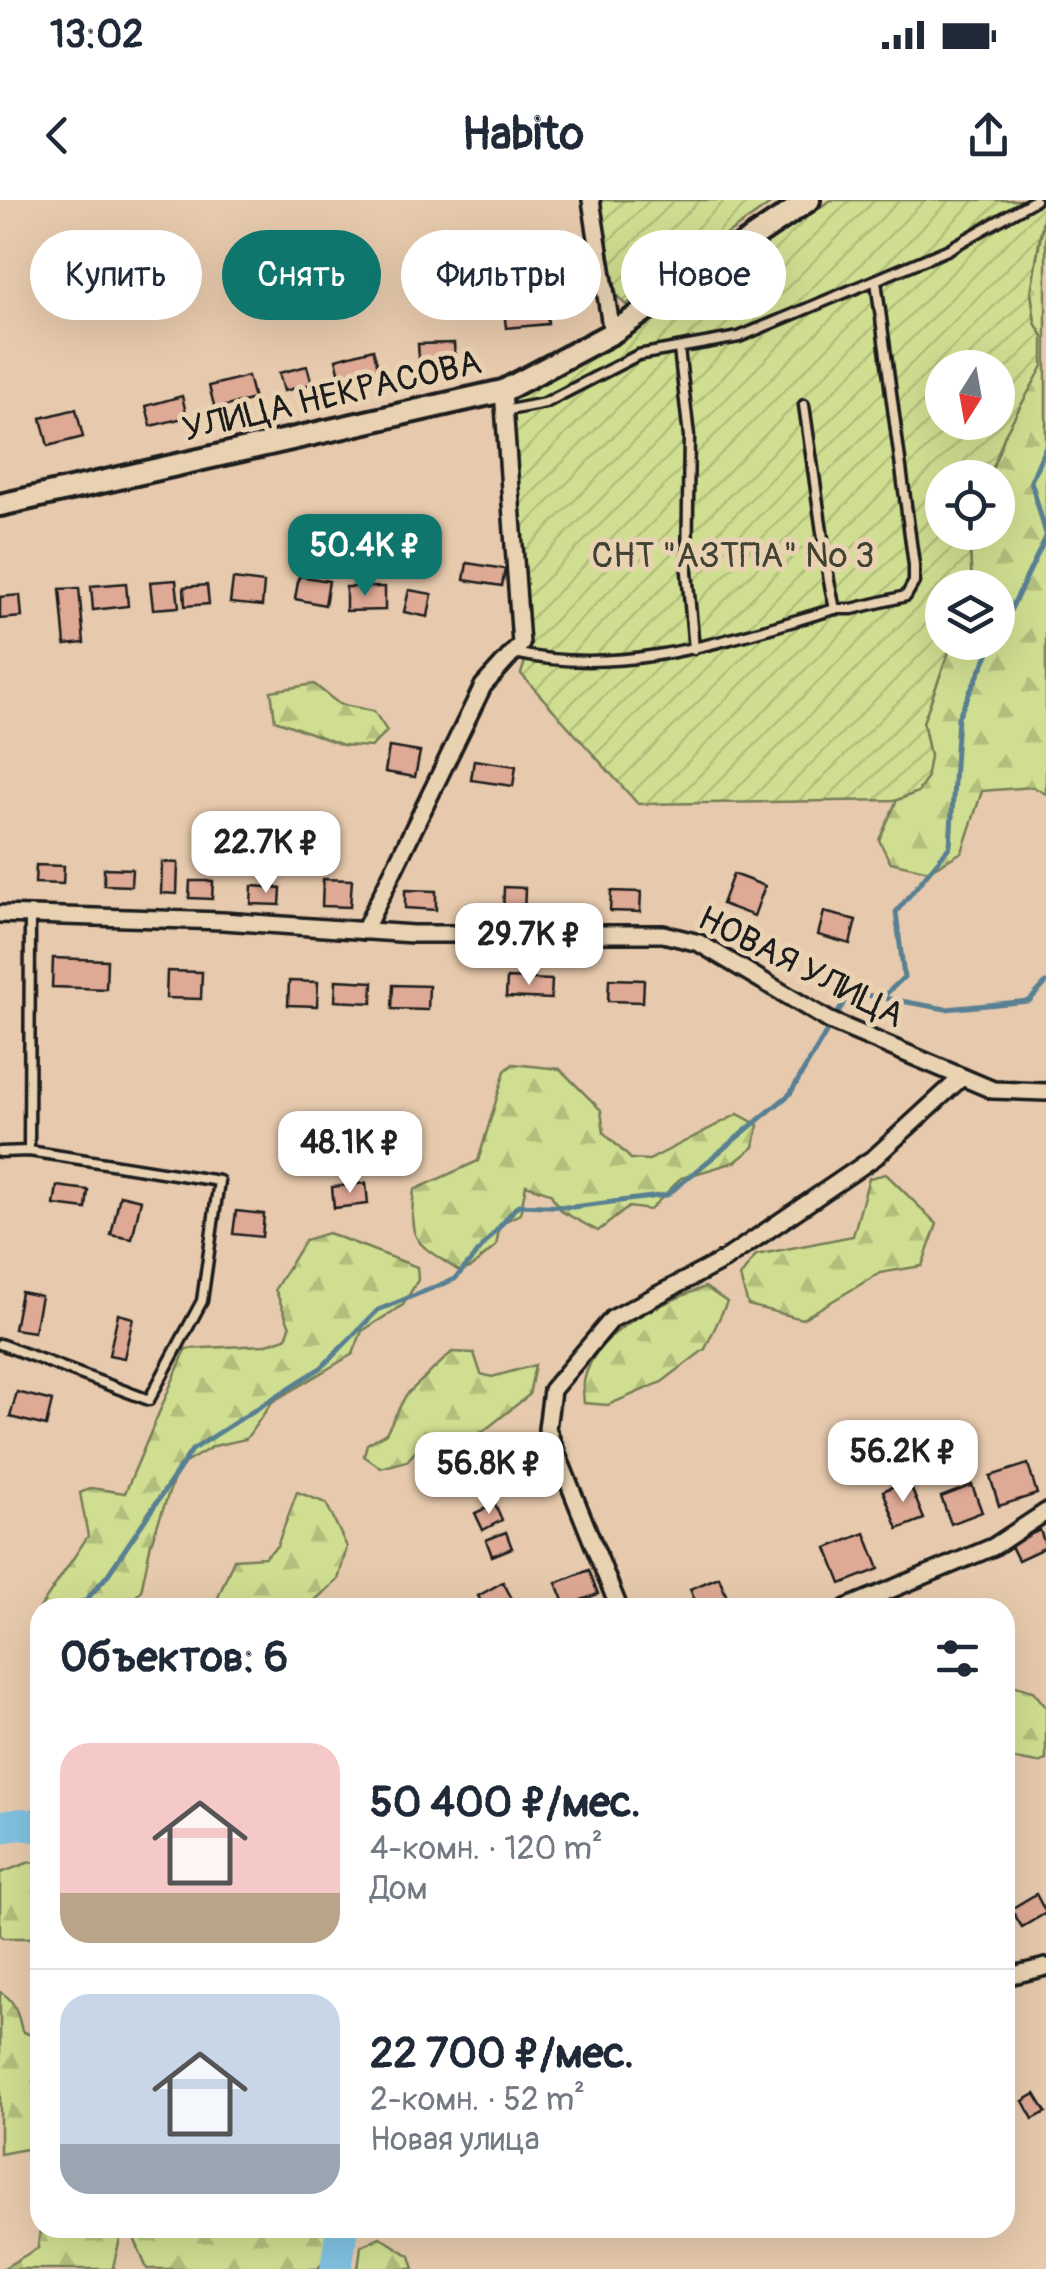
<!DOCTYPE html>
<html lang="ru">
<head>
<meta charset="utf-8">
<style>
	:root { --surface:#fff; --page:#f2f2f3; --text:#1f2937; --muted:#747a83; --line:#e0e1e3; --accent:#0f766e }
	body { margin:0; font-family:Pangolin,sans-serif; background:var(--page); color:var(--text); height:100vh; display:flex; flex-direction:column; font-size:38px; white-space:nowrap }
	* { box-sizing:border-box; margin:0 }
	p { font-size:32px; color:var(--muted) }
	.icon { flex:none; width:55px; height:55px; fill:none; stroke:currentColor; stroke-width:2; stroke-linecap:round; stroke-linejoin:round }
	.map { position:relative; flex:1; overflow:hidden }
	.side { position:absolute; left:30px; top:1398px; width:985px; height:640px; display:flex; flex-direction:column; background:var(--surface); border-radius:30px; box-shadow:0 10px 40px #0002 }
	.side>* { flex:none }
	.hud { position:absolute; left:30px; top:30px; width:988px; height:90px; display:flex; gap:20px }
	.needle { width:65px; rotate:191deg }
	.controls { position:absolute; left:925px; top:150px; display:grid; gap:20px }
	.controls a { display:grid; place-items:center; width:90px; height:90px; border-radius:50%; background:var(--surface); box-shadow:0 10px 40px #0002; font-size:50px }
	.price { position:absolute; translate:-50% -85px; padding:0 22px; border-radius:20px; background:#fff; color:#222; font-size:32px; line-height:65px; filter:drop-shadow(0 2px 5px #0008) }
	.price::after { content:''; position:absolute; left:50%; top:60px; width:30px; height:22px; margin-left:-15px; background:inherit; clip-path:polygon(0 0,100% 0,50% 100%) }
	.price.active { background:var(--accent); color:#fff }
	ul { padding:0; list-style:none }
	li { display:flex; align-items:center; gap:30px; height:250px; padding:0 30px }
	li+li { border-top:2px solid var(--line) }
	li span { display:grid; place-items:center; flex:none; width:280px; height:200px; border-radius:30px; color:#555 }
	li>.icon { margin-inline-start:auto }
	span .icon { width:120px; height:120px; fill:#fffc; stroke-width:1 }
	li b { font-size:42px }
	h2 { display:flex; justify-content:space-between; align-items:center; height:120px; padding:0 30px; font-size:42px }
	.tag { padding:0 35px; border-radius:45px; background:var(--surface); box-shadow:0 10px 40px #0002; font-size:35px; line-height:90px }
	.tag.active { background:var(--accent); color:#fff }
	.status { display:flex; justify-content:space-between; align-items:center; height:70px; padding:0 50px; background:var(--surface); direction:ltr }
	.status svg { height:28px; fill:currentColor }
	header { display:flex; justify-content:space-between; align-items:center; height:130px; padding:0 30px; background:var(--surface); font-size:45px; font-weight:700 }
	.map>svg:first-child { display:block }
	.forest { fill:url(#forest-firs); stroke:#767d56; stroke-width:2.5 }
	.garden { fill:url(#garden-furrows); stroke:#767d56; stroke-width:2.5; fill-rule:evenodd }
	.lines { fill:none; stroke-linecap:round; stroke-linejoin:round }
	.stream { stroke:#598092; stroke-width:5 }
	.river { stroke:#81c2e1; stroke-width:32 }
	.building { fill:#dea995; stroke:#1c1c1c; stroke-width:2.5 }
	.service-casing { stroke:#1c1c1c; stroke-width:15 }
	.minor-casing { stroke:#1c1c1c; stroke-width:22 }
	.secondary-casing { stroke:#1c1c1c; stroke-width:28 }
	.service { stroke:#e8d2b2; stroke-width:8 }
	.minor { stroke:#e8d2b2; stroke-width:15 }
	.secondary { stroke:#e8d2b2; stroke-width:20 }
	.labels { text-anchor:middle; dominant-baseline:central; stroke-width:10; stroke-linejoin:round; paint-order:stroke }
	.street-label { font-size:35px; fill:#1c1c1c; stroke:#e8d2b2 }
	.park-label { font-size:35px; fill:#404333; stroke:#e8d2b2 }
</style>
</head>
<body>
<div class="status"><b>13:02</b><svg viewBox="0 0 49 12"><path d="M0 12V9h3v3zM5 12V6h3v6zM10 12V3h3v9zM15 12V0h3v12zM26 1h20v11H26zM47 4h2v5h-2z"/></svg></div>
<header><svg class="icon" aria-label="back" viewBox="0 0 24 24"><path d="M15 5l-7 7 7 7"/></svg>Habito<svg class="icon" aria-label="share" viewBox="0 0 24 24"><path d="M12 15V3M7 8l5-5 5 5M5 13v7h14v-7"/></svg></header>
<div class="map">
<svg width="1046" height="2069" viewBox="0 0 1046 2069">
	<defs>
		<pattern id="forest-firs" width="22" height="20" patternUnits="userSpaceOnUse" patternTransform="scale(2.5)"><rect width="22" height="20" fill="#d0de91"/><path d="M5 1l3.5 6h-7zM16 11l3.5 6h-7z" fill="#b2be7c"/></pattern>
		<pattern id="garden-furrows" width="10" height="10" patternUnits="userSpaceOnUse" patternTransform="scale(2.5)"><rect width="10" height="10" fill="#d0de91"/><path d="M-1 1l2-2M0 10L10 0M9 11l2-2" fill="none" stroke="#b2be7c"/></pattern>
	</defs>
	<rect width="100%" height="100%" fill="#e7caad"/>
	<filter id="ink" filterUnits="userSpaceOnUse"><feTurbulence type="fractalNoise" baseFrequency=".01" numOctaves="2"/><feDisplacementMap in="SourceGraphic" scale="20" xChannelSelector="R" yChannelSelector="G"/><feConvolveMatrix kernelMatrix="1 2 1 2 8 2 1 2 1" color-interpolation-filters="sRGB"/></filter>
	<g filter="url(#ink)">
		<!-- forest -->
		<g class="forest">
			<path d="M 1046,7 L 1046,594 L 1033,587 L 982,591 L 962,652 L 929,671 L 890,662 L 879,640 L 897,600 L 918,592 L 930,556 L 923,522 L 952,443 L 998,442 L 998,388 L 972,387 L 969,333 L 998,332 L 998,278 L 989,277 L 1006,232 L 1042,166 L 1043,136 L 1035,123 L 1031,92 Z"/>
			<path d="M 314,484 L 339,504 L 374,511 L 387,531 L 371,547 L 343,545 L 275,520 L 271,491 Z"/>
			<path d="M 513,864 L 560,869 L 601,910 L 604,933 L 631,959 L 649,960 L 738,914 L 758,925 L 754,947 L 735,962 L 681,978 L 650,1010 L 629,1007 L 598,1031 L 561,1011 L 550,993 L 526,985 L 520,1014 L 500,1024 L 496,1046 L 470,1068 L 459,1071 C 416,1042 408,1045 414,990 L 478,961 L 505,871 Z"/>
			<path d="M 886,974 L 937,1024 L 922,1066 L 880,1073 L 802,1119 L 748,1105 L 740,1077 L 756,1055 L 853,1036 L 869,978 Z"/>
			<path d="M 328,1033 L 417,1067 L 418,1080 L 403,1105 L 362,1131 L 353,1154 L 272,1202 L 246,1239 L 214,1246 L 178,1267 L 151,1343 L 141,1391 L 126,1407 L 115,1407 L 109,1399 L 99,1407 L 40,1408 L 88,1336 L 80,1293 L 91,1288 L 125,1293 L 186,1149 L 264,1145 L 286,1138 L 290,1127 L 275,1089 L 305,1040 Z"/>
			<path d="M 705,1087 L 727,1102 L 705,1149 L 662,1182 L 608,1205 L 584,1203 C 574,1138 656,1105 705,1087 Z"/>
			<path d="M 452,1152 L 474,1153 L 481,1174 L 492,1177 L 535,1165 L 529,1195 L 461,1249 L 422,1244 L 407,1261 L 381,1268 L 364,1256 L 367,1244 L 386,1233 L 406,1195 Z"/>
			<path d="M 297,1292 L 326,1303 L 347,1347 L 338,1380 L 307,1407 L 214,1407 L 234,1359 L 265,1357 L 277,1346 Z"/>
			<path d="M 1005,1483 L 1033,1491 L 1046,1507 L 1046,1560 L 1038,1563 L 1008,1558 L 1005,1560 Z"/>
			<path d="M 30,1662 L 40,1663 L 40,1724 L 30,1738 L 3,1738 L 0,1735 L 0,1673 Z"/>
			<path d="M 0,1792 C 16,1800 18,1815 22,1831 L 40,1839 L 40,1871 L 33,1881 C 39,1908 44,1922 32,1948 L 0,1954 Z"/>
			<path d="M 40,2028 L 118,2028 L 120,2039 L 113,2067 L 115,2069 L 2,2069 L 38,2048 Z"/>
			<path d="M 130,2028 L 334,2028 L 329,2051 L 318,2069 L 147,2069 Z"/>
			<path d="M 380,2037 L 410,2056 L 414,2069 L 358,2069 L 361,2046 Z"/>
		</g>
		<!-- garden -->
		<g class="garden">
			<path d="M 599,0 L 776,0 L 626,105 L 617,96 Z"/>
			<path d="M 831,0 L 1046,0 L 1031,92 L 1035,123 L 1043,136 L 1043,166 L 1006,232 L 989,277 L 942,278 L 942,332 L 969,333 L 972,387 L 942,388 L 942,442 L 952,443 L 923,522 L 930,556 L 926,580 L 918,592 L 897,600 L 638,604 L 521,474 L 529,449 L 510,199 L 666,112 ZM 942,168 L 998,168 L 998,222 L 942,222 Z"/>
		</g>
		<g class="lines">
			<!-- stream -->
			<g class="stream">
				<path d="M 1046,246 L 1031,281 L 1046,334"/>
				<path d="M 998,436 L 1046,337"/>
				<path d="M 883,797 L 904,777 L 896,712 L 950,646 L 958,517 L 994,442"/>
				<path d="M 79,1408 L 107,1376 L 192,1250 L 322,1167 L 378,1110 L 455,1079 L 518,1005 L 573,1007 L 667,995 L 790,894 L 850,792 L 946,809 L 1029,801 L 1046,783"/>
				<path d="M 21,1624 L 40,1605"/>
			</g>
			<!-- river -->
			<g class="river">
				<path d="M 0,1627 L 21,1624 L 40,1627"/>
				<path d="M 336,2069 L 342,2028"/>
			</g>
		</g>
		<!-- building -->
		<g class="building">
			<path d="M 546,98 L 548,124 L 506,128 L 503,101 Z"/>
			<path d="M 454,143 L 455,159 L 419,160 L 418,144 Z"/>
			<path d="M 373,149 L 379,171 L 341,180 L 336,159 Z"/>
			<path d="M 307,166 L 312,184 L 284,191 L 279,173 Z"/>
			<path d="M 248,176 L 254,199 L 215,209 L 209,186 Z"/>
			<path d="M 182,196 L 187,217 L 151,226 L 146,206 Z"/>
			<path d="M 76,209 L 83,237 L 48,246 L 41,218 Z"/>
			<path d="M 467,363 L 505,369 L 502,386 L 464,380 Z"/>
			<path d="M 299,376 L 329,381 L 325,405 L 295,399 Z"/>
			<path d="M 233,379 L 264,383 L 262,406 L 230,403 Z"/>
			<path d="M 176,380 L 179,407 L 153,409 L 150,382 Z"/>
			<path d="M 126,383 L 128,406 L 93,410 L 91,386 Z"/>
			<path d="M 207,385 L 209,404 L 185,406 L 184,387 Z"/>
			<path d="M 346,387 L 385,387 L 385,410 L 346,411 Z"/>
			<path d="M 79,388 L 84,443 L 65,445 L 60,389 Z"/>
			<path d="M 409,390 L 432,394 L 428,417 L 404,412 Z"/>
			<path d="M 20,395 L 22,417 L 0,419 L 0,397 Z"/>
			<path d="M 389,547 L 420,552 L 415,577 L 385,572 Z"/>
			<path d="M 474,560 L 516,566 L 513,586 L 471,580 Z"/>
			<path d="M 162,662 L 178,663 L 177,694 L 161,693 Z"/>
			<path d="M 36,665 L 64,666 L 63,684 L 35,683 Z"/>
			<path d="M 104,668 L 132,669 L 131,686 L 104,685 Z"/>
			<path d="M 733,674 L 765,686 L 754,716 L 722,704 Z"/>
			<path d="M 323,679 L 352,680 L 350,707 L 322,706 Z"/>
			<path d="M 190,681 L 213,681 L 212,699 L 189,698 Z"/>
			<path d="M 252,686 L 281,688 L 280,705 L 251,704 Z"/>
			<path d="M 504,687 L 525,688 L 524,716 L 503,715 Z"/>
			<path d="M 405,690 L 436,691 L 436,710 L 405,708 Z"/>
			<path d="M 611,691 L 641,692 L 640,712 L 610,711 Z"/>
			<path d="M 824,712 L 856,720 L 850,744 L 818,735 Z"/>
			<path d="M 53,758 L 107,760 L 106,789 L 52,787 Z"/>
			<path d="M 167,771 L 202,772 L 201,799 L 166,798 Z"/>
			<path d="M 507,778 L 552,780 L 551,799 L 506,797 Z"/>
			<path d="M 609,779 L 644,780 L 643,802 L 608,801 Z"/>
			<path d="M 336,780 L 373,782 L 372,803 L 335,801 Z"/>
			<path d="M 289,781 L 318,782 L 317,806 L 288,805 Z"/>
			<path d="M 393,785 L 429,786 L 428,810 L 392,809 Z"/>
			<path d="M 366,983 L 368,1004 L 334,1008 L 332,987 Z"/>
			<path d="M 57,986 L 88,990 L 86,1009 L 54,1005 Z"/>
			<path d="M 120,995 L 141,1000 L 132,1039 L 111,1035 Z"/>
			<path d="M 236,1011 L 264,1014 L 262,1037 L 233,1034 Z"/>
			<path d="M 21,1092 L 41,1096 L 34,1132 L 14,1129 Z"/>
			<path d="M 118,1114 L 133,1118 L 124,1158 L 109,1155 Z"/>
			<path d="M 17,1192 L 52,1201 L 46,1226 L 10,1217 Z"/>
			<path d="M 1028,1264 L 1037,1294 L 999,1306 L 990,1276 Z"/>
			<path d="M 908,1280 L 924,1319 L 898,1329 L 883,1291 Z"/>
			<path d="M 972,1285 L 982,1312 L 951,1324 L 941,1297 Z"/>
			<path d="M 495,1304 L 502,1320 L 483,1330 L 475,1313 Z"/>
			<path d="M 1040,1330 L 1046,1347 L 1018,1360 L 1010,1344 Z"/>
			<path d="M 506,1332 L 512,1348 L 492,1356 L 486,1340 Z"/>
			<path d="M 865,1333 L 879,1369 L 841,1384 L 827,1348 Z"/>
			<path d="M 589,1370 L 598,1394 L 565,1406 L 556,1383 Z"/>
			<path d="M 719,1377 L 731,1408 L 698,1408 L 690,1389 Z"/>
			<path d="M 503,1382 L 517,1408 L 485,1408 L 478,1396 Z"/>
			<path d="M 1036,1694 L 1046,1713 L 1022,1727 L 1011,1709 Z"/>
			<path d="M 1035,1894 L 1046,1912 L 1033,1919 L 1023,1901 Z"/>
		</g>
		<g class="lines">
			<!-- service casing -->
			<g class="service-casing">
				<g id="service">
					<path d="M 679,149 L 689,236 L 687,372 L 694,449"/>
					<path d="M 804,205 L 829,381 L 835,409"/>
					<path d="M 504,211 L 545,203 L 638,155 L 739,137 L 947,50 L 1035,0"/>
					<path d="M 514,453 C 624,478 730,439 835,409 L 852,409 L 906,396 L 914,382 L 914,365 L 876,81"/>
					<path d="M 29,951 L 30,715"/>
					<path d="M 0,952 L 29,951 L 219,981 L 202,1101 L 149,1200 L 0,1144"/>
				</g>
			</g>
			<!-- minor casing -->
			<g class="minor-casing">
				<g id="minor">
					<path d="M 591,0 L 612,133"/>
					<path d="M 0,714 L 223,721 L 413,734 L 663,734 L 699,743 L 830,821 L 993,890 L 1046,892"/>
					<path d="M 364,731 L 483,486 L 521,444 L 503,191"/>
					<path d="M 619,1408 L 547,1229 L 552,1190 L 612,1119 L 724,1060 L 875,957 L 962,877"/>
					<path d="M 846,1408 L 993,1347 L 1046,1312"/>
					<path d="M 1005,1777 L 1046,1767"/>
				</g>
			</g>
			<!-- secondary casing -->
			<g class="secondary-casing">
				<path id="secondary" d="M 0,305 L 503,191 L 612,133 L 809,0"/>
			</g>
			<!-- service -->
			<use href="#service" class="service"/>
			<!-- minor -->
			<use href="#minor" class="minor"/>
			<!-- secondary -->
			<use href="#secondary" class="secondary"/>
		</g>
	</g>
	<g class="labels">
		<!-- street labels -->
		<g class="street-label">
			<text transform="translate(332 196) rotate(-13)">УЛИЦА НЕКРАСОВА</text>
			<text transform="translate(801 767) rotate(27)">НОВАЯ УЛИЦА</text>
		</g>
		<!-- park labels -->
		<g class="park-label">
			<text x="733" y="356">СНТ "АЗТПА" № 3</text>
		</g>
	</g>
</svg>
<div class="controls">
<a><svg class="needle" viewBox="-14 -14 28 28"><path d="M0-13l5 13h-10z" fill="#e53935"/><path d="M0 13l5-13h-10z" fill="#747a83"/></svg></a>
<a><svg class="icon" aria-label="locate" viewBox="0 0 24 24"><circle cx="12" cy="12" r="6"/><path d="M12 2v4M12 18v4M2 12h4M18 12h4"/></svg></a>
<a><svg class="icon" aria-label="layers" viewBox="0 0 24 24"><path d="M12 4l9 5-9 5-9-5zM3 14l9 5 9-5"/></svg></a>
</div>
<b class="price active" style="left:365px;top:399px">50.4K ₽</b>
<b class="price" style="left:266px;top:696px">22.7K ₽</b>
<b class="price" style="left:529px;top:788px">29.7K ₽</b>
<b class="price" style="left:350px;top:996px">48.1K ₽</b>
<b class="price" style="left:903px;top:1305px">56.2K ₽</b>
<b class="price" style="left:489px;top:1317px">56.8K ₽</b>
<div class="hud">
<a class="tag">Купить</a>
<a class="tag active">Снять</a>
<a class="tag">Фильтры</a>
<a class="tag">Новое</a>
</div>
<section class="side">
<h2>Объектов: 6<svg class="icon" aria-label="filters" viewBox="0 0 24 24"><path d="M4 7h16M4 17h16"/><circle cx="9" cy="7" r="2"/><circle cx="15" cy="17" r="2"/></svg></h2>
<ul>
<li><span style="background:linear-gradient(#f6c9c9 75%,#b9a48a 0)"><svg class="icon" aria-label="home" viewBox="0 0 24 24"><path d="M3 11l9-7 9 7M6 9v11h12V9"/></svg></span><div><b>50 400 ₽/мес.</b><p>4-комн. · 120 m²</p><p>Дом</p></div></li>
<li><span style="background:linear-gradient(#c9d6e8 75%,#9aa5b1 0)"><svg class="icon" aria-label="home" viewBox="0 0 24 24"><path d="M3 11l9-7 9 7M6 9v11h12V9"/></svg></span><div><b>22 700 ₽/мес.</b><p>2-комн. · 52 m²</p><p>Новая улица</p></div></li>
</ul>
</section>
</div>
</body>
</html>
